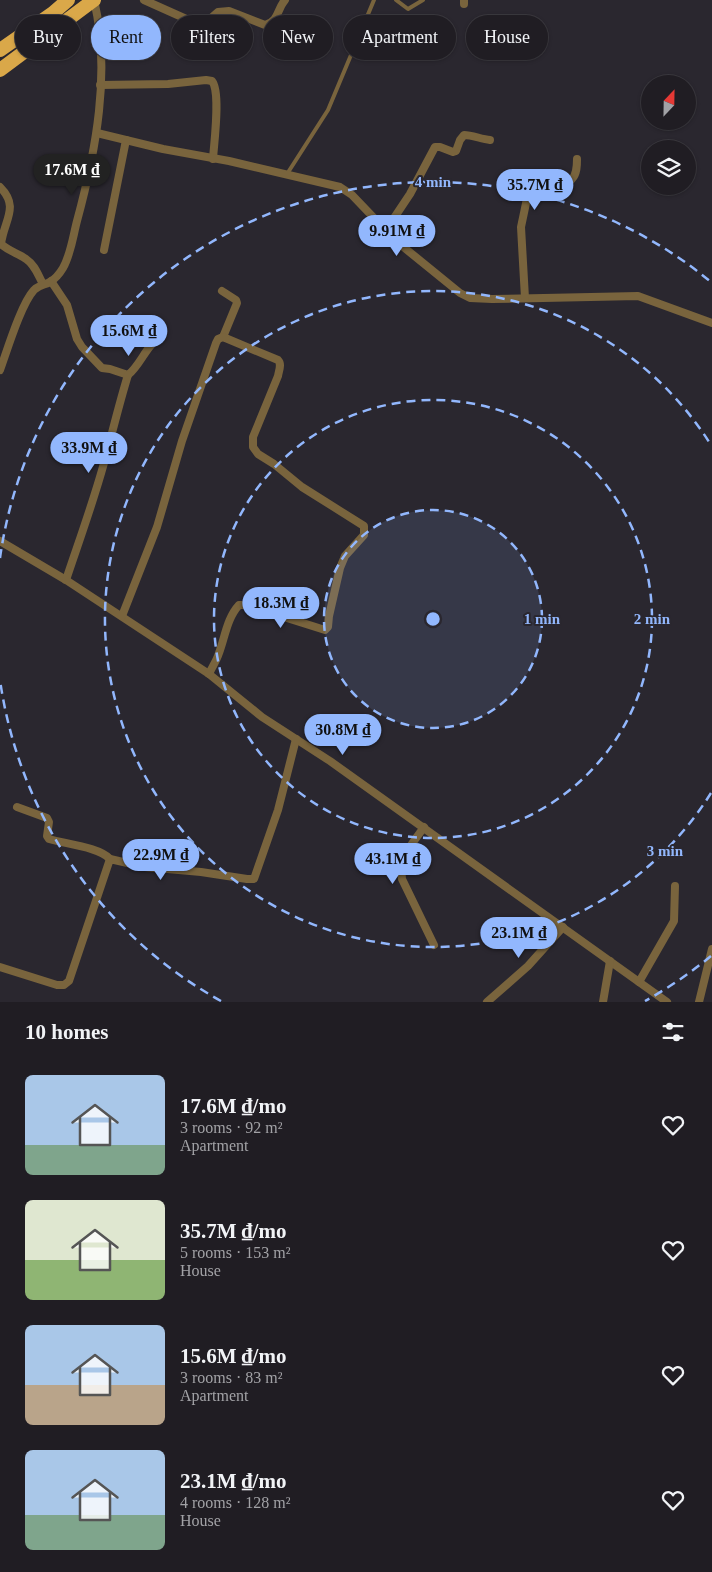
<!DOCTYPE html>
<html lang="en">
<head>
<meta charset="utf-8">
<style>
	:root { --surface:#201d23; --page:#28262b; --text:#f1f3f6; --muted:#a2a2a6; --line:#3d3b41; --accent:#92b7fd }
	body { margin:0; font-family:Georgia,serif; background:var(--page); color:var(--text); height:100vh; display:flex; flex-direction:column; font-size:19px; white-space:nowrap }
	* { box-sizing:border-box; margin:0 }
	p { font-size:16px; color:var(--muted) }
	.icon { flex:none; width:28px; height:28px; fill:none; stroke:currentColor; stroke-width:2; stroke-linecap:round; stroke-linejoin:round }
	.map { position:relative; height:1002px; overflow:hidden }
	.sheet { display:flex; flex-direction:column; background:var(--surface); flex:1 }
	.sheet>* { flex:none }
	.banner { position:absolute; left:15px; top:15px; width:682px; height:45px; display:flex; gap:10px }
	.needle { width:32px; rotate:22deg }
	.fabs { position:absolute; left:641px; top:75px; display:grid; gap:10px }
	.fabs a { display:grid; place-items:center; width:55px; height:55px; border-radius:50%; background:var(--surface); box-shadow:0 1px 4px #0004,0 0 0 1px var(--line); font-size:25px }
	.price { position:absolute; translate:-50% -42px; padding:0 11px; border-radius:18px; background:var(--accent); color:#111; font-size:16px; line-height:32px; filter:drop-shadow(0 1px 2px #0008) }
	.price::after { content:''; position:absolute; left:50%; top:30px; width:15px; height:11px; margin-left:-8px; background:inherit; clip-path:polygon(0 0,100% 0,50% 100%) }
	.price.current { background:#222; color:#fff }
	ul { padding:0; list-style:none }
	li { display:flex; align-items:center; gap:15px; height:125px; padding:0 25px }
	li span { display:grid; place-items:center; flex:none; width:140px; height:100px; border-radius:8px; color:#555 }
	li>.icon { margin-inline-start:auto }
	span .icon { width:60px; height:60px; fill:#fffc; stroke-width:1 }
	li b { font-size:21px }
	h2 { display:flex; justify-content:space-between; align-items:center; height:60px; padding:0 25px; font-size:21px }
	.tag { padding:0 18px; border-radius:22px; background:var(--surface); box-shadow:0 1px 4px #0004,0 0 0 1px var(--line); font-size:18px; line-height:45px }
	.tag.current { background:var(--accent); color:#111 }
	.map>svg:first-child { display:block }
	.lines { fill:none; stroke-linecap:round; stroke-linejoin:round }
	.service { stroke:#79643d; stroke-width:4 }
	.minor { stroke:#79643d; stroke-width:8 }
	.trunk { stroke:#daa849; stroke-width:14 }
	.ring { fill:none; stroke:#92b7fd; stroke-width:2.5; stroke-dasharray:9 6 }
	.centre { fill:#92b7fd; stroke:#2a272f; stroke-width:2.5 }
	.ring-label { font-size:15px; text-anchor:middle; font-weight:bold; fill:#92b7fd; stroke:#2a272f; stroke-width:4; stroke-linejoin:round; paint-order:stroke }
</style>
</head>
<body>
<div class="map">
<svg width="712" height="1002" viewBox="0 0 712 1002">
	<rect width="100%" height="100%" fill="#2a272f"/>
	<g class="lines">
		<!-- service -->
		<g class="service">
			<path d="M 396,0 L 408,9 L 423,0"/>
			<path d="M 287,174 L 328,110 L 374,0"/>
		</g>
		<!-- minor -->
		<g class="minor">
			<path d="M 144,0 L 202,26 L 218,12 L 229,11 L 265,25 C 279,21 277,9 285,0"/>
			<path d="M 464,4 L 464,0"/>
			<path d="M 100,85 L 168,84 L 206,80 L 212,81 C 221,92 214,143 213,159"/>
			<path d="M 97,133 L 163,149 L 229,161 L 340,187 L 352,195 L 396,241 L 460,293 L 470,298 L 492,299 L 638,296 L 712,323"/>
			<path d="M 0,187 C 20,207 4,220 1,244 C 10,252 18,253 26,259 C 35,265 38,275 43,284"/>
			<path d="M 386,230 L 410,194 L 435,147 L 440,147 L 453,152 L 456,151 L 460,140 L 464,135 C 472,135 481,139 490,140"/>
			<path d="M 104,250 L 126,140"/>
			<path d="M 51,281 L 67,305 L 77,339 L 82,347 L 102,368 L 110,369 L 128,375 C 138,367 143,354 152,344"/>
			<path d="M 222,291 L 236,300 L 237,303 L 223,337"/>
			<path d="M 525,298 L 521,227 L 529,189 C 540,185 566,187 572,179 C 577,174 577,165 577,159"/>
			<path d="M 0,370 C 7,351 21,304 34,290 C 39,285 45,285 50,282 C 55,279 60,273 63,268 C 71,254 73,236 77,221 C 96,151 111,71 94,0"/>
			<path d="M 0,541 L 66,580 L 209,674 L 262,717 L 330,761 L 667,1002"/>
			<path d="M 66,580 C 79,541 93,503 104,463 C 112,434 119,404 128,375"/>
			<path d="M 122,616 L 157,527 L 182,441 L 216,343 L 218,339 L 223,337 L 278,360 C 282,364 279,370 278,376 L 253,437 L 253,447 L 258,454 L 274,464 L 302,487 L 364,526 L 364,535 L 345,556 L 340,568 L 329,616 L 328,627 L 325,630 L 246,605 L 239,605 C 227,618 225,637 219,653 C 217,660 212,667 209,674"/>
			<path d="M 17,807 L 47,818 L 49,822 L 47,836 L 49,839 C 65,844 99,847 110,859"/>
			<path d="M 424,827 C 411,846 399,856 402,879 L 434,945"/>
			<path d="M 0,967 L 57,985 L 64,985 L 69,981 L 110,859 L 145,867 L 201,872 L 247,879 L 254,879 L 278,810 L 296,739"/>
			<path d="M 639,982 L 674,921 L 675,886"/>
			<path d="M 487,1002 L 528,966 L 563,927"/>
			<path d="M 603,1002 L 610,961"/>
			<path d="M 699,1002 L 712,949"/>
		</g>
		<!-- trunk -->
		<g class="trunk">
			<path d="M 0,50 L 53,13 L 68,0"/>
			<path d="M 0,70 L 94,0"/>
		</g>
	</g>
	<!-- distance rings -->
	<circle cx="433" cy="619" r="109" fill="#92b7fd" fill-opacity=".12"/>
	<g class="ring">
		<circle cx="433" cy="619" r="109"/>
		<circle cx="433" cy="619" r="219"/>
		<path d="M711 793A328 328 0 1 1 711 445"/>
		<path d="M711 956A437 437 0 0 1 645 1001M221 1001A437 437 0 0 1 0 680M0 558A437 437 0 0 1 711 282"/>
	</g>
	<circle cx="433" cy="619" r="8" class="centre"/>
	<g class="ring-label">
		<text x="433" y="187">4 min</text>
		<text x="542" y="624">1 min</text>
		<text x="652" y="624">2 min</text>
		<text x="665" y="856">3 min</text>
	</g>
</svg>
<div class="fabs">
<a><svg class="needle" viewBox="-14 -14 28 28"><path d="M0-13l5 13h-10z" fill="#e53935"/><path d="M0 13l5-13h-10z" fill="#a2a2a6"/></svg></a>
<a><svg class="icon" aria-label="layers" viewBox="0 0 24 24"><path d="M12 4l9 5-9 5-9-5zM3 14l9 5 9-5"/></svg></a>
</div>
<b class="price current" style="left:72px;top:196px">17.6M ₫</b>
<b class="price" style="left:535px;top:211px">35.7M ₫</b>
<b class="price" style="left:397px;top:257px">9.91M ₫</b>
<b class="price" style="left:129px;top:357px">15.6M ₫</b>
<b class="price" style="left:89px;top:474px">33.9M ₫</b>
<b class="price" style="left:281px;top:629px">18.3M ₫</b>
<b class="price" style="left:343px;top:756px">30.8M ₫</b>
<b class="price" style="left:161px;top:881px">22.9M ₫</b>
<b class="price" style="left:393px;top:885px">43.1M ₫</b>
<b class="price" style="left:519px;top:959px">23.1M ₫</b>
<div class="banner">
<a class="tag">Buy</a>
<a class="tag current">Rent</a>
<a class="tag">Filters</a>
<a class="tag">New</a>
<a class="tag">Apartment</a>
<a class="tag">House</a>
</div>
</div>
<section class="sheet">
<h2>10 homes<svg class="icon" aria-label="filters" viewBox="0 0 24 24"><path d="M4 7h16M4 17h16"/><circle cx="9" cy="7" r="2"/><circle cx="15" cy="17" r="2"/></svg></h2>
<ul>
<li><span style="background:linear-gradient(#a9c7e8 70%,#7fa58c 0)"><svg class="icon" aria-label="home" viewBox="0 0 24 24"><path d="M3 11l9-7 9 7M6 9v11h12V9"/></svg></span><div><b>17.6M ₫/mo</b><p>3 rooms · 92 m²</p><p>Apartment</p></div><svg class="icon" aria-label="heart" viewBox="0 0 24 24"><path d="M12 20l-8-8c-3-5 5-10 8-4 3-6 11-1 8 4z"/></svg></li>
<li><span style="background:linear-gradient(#dfe7d0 60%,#8fb573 0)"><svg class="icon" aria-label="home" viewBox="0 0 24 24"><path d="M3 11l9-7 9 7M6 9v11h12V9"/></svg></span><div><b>35.7M ₫/mo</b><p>5 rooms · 153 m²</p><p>House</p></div><svg class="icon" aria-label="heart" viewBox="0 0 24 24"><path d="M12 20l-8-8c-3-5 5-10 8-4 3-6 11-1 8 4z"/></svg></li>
<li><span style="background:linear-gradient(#a9c7e8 60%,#b9a48a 0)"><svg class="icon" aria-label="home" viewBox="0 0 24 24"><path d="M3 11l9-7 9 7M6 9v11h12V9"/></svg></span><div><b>15.6M ₫/mo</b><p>3 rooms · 83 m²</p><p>Apartment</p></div><svg class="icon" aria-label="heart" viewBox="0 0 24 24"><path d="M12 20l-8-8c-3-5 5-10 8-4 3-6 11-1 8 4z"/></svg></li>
<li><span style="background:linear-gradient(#a9c7e8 65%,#7fa58c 0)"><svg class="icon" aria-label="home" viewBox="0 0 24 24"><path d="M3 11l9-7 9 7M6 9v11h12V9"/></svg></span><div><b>23.1M ₫/mo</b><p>4 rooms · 128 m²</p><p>House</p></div><svg class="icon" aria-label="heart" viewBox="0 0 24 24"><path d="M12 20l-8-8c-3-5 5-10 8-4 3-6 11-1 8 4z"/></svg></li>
</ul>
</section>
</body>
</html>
